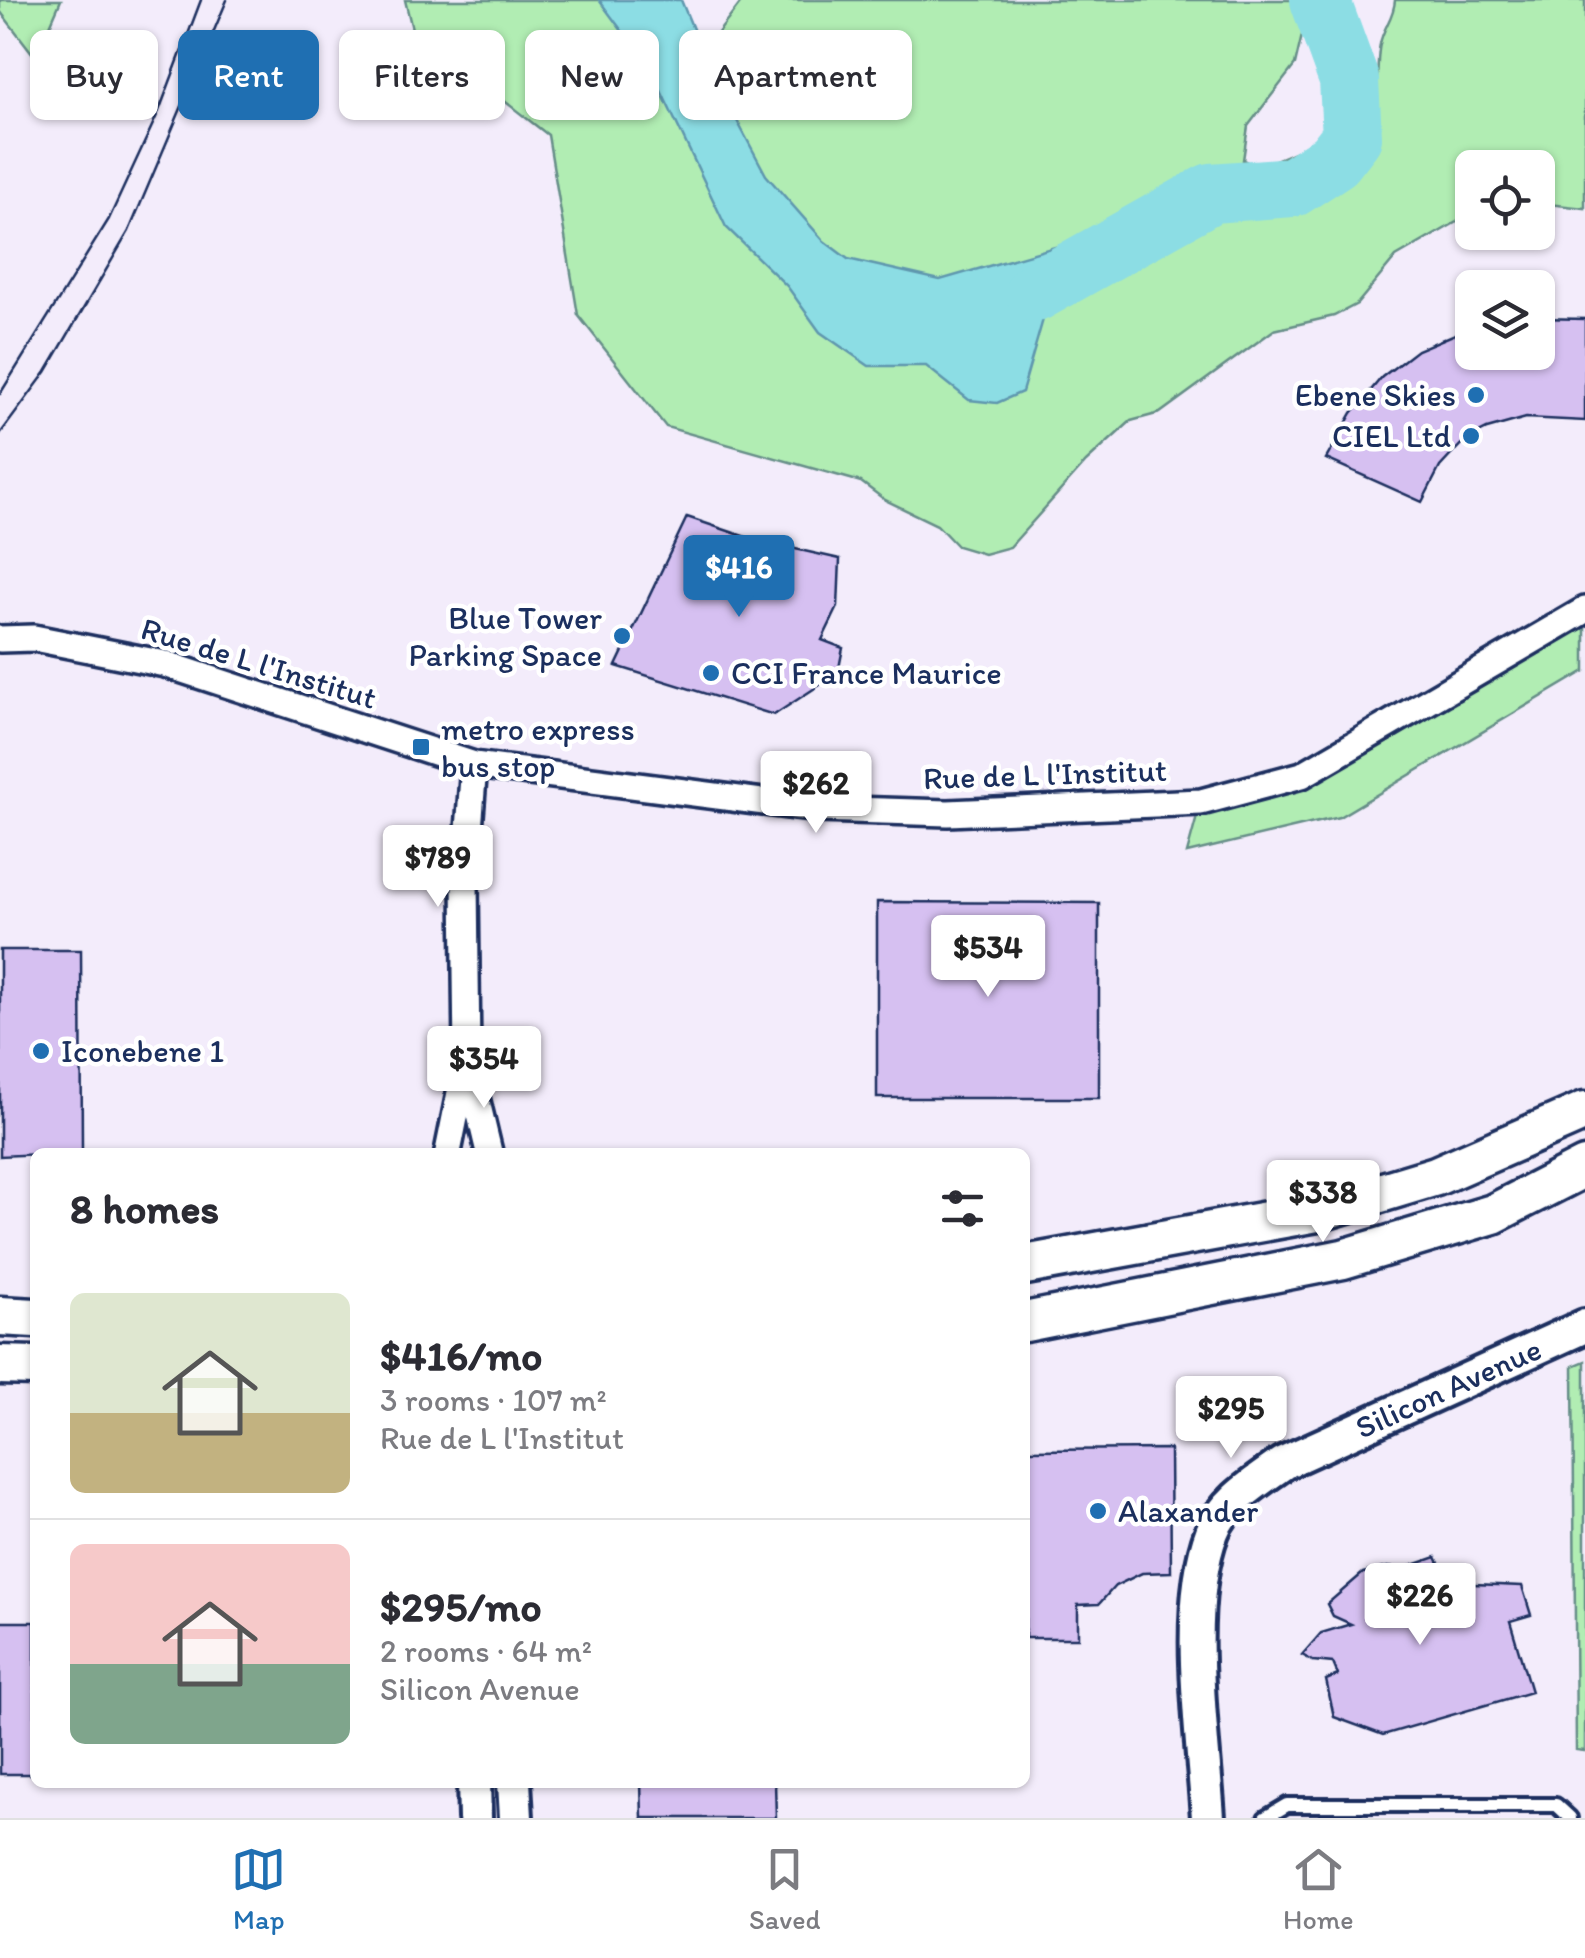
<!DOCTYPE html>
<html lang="en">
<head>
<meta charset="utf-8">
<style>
	:root { --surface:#fff; --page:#f7f7f7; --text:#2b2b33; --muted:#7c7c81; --line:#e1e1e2; --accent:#1f6fb2 }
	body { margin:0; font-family:Itim,sans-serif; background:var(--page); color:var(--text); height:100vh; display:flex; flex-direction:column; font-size:38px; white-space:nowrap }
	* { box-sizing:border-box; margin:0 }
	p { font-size:32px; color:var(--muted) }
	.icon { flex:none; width:55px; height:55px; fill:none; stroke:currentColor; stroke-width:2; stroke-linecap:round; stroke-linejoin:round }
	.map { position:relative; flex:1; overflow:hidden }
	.panel { position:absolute; left:30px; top:1148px; width:1000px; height:640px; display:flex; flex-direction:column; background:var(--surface); border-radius:15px; box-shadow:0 2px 8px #0004 }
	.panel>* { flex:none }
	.banner { position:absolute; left:30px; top:30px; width:1000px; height:90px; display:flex; gap:20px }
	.buttons { position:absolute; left:1455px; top:150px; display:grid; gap:20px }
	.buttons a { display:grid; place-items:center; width:100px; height:100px; border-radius:15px; background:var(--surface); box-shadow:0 2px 8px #0004; font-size:50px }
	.price { position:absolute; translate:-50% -85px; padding:0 22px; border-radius:10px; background:#fff; color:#222; font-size:32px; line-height:65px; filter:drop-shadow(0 2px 5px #0008) }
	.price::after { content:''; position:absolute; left:50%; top:60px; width:30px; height:22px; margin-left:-15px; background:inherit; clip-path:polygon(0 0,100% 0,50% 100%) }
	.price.active { background:var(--accent); color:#fff }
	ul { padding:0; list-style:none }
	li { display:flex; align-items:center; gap:30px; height:250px; padding:0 40px }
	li+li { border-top:2px solid var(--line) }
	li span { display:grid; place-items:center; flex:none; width:280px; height:200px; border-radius:15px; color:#555 }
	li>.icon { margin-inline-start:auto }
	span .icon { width:120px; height:120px; fill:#fffc; stroke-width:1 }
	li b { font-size:42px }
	h2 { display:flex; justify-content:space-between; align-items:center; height:120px; padding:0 40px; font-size:42px }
	.tag { padding:0 35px; border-radius:15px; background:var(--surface); box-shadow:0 2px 8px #0004; font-size:35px; line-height:90px }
	.tag.active { background:var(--accent); color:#fff }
	.tab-bar { display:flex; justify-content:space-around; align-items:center; height:140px; border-top:2px solid var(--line); background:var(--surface); font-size:28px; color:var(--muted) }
	.tab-bar a { display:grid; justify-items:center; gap:5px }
	.tab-bar .active { color:var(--accent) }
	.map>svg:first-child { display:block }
	.green { fill:#b1edb3; stroke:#668e88; stroke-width:2.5 }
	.water { fill:#8cdde4; stroke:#5f97ae; stroke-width:2.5 }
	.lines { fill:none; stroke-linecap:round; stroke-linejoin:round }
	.river { stroke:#8cdde4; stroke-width:60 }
	.building { fill:#d6c0f1; stroke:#1b2f5e; stroke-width:2.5 }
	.service-casing { stroke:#1b2f5e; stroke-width:20 }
	.minor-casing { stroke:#1b2f5e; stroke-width:32 }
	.tertiary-casing { stroke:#1b2f5e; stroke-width:40 }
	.secondary-casing { stroke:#1b2f5e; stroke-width:45 }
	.service { stroke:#fff; stroke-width:12 }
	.minor { stroke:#fff; stroke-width:25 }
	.tertiary { stroke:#fff; stroke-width:32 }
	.secondary { stroke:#fff; stroke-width:38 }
	.tram { stroke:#1b2f5e; stroke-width:2.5 }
	.poi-dot { fill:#1f6fb2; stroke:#fff; stroke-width:4 }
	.labels { text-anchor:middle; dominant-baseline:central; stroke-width:9; stroke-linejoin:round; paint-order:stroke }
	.poi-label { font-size:32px; fill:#1b2f5e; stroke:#fff; text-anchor:start }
	.street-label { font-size:32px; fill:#1b2f5e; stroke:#fff }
</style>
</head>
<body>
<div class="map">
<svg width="1585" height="1818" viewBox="0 0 1585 1818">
	<rect width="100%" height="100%" fill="#f3ecfb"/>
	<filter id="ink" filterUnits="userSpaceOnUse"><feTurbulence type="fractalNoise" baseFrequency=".01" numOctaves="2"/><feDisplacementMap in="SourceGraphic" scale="20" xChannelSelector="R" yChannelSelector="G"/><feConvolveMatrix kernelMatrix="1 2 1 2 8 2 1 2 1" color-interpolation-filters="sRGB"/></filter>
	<g filter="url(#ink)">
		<!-- green -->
		<g class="green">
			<path d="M 0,0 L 61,0 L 36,58 L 0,11 Z"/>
			<path d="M 405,0 L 611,0 L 708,68 L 717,34 L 743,0 L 1306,0 L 1309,5 L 1295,65 L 1248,126 L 1243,160 L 1256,166 C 1284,159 1358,124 1372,99 C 1380,83 1376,61 1380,44 C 1383,27 1394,18 1395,0 L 1585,0 L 1585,208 L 1538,203 L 1538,168 L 1472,168 L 1472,213 L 1396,257 L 1357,304 L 1334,316 L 1274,330 L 1160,413 L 1131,421 L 1086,462 L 1010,547 L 984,554 L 957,546 L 937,525 L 885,500 L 861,482 L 666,427 L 578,315 L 548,135 L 412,29 Z"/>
			<path d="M 1585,610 L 1585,671 L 1339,817 L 1187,853 L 1201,802 L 1302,775 Z"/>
			<path d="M 1585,1361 L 1585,1751 L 1576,1750 L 1573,1366 Z"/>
		</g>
		<!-- water -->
		<path class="water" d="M 599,0 L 681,0 L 709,68 L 766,175 L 824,241 L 848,259 L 940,280 L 1086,238 L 1111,257 L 1046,309 L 1022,392 L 997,403 L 969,400 L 926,366 L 869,366 L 820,332 L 787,286 L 726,227 L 651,70 Z"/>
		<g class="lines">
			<!-- river -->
			<path class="river" d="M 1035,292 L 1211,193 L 1293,187 L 1334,160 L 1352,137 L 1349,80 L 1320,0"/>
		</g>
		<!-- building -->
		<g class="building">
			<path d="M 1538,318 L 1585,319 L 1585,421 L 1526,418 L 1487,429 L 1465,440 L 1440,467 L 1422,502 L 1326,459 L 1352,413 L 1382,377 L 1417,350 L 1472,327 L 1472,352 L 1538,352 Z"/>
			<path d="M 687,517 L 755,540 L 840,559 L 838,607 L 822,640 L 843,648 L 838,673 L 774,715 L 616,666 Z"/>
			<path d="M 877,902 L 1099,903 L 1099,1098 L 877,1098 Z"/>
			<path d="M 0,950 L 81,950 L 82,1152 L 0,1156 Z"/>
			<path d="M 1170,1449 L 1171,1572 L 1142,1573 L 1115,1586 L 1099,1604 L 1078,1605 L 1078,1638 L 1025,1638 L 1025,1450 Z"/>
			<path d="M 1436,1557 L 1449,1583 L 1522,1586 L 1531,1615 L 1510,1621 L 1531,1692 L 1383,1735 L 1334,1717 L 1326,1680 L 1338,1675 L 1333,1663 L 1313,1661 L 1302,1655 L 1321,1633 L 1351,1624 L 1333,1616 L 1327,1604 L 1363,1573 L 1388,1567 L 1402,1569 Z"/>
			<rect x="0" y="1622" width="35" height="152"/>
			<path d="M 641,1782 L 775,1782 L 776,1818 L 642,1818 Z"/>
		</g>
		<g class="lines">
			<!-- service casing -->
			<g class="service-casing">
				<path id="service" d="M 1265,1818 L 1287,1805 L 1556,1805 L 1570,1818"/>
			</g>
			<!-- minor casing -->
			<g class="minor-casing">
				<g id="minor">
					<path d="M 0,639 L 34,638 L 165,664 L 474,765 L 818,809 L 948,813 L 1201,802 L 1302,775 L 1585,610"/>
					<path d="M 469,1068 L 489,1152"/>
					<path d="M 448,1152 L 467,1058 L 465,881 L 474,765"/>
				</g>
			</g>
			<!-- tertiary casing -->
			<g class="tertiary-casing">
				<g id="tertiary">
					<path d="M 474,1782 L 475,1818"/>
					<path d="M 514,1782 L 516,1818"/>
					<path id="s1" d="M 1208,1818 C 1203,1737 1183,1607 1212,1532 C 1224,1501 1257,1482 1283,1463 L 1585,1326"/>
				</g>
			</g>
			<!-- secondary casing -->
			<g class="secondary-casing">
				<g id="secondary">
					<path d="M 1025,1265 L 1317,1212 L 1436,1176 L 1585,1111"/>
					<path d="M 0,1316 L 35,1318"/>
					<path d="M 1025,1322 L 1343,1259 L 1493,1214 L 1585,1167"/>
					<path d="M 0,1365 L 35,1366"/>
				</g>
			</g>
			<!-- service -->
			<use href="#service" class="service"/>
			<!-- minor -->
			<use href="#minor" class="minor"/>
			<!-- tertiary -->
			<use href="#tertiary" class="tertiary"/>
			<!-- secondary -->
			<use href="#secondary" class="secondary"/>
			<!-- tram -->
			<g class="tram">
				<path d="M 0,394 L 109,219 L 159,111 L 201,0"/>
				<path d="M 0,434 L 46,372 L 129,231 L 227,0"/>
			</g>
		</g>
	</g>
	<!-- markers -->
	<g class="poi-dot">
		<circle cx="1476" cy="395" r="10"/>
		<circle cx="1471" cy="436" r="10"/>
		<circle cx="622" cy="636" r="10"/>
		<circle cx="711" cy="673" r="10"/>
		<rect x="411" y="737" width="20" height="20" rx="5"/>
		<circle cx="41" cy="1051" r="10"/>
		<circle cx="1098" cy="1511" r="10"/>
	</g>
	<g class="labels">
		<!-- poi labels -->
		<g class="poi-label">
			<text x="1456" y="395" text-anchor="end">Ebene Skies</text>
			<text x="1451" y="436" text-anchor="end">CIEL Ltd</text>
			<text x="602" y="618" text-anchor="end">Blue Tower<tspan x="602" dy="37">Parking Space</tspan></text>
			<text x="731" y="673">CCI France Maurice</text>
			<text x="441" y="729">metro express<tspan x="441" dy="37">bus stop</tspan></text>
			<text x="61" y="1051">Iconebene 1</text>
			<text x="1118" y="1511">Alaxander</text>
		</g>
		<!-- street labels -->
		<g class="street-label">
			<text transform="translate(259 663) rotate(17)">Rue de L l'Institut</text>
			<text transform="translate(1045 774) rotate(-2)">Rue de L l'Institut</text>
			<text stroke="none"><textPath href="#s1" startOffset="570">Silicon Avenue</textPath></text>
		</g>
	</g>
</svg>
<div class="buttons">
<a><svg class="icon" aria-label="locate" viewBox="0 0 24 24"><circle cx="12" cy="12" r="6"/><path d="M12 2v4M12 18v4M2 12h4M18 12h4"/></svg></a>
<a><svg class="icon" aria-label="layers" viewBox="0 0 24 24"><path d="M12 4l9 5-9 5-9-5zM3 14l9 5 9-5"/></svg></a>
</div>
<b class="price active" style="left:739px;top:620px">$416</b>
<b class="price" style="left:816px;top:836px">$262</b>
<b class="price" style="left:438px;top:910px">$789</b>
<b class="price" style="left:988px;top:1000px">$534</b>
<b class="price" style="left:484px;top:1111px">$354</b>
<b class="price" style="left:1323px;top:1245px">$338</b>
<b class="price" style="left:1231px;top:1461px">$295</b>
<b class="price" style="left:1420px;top:1648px">$226</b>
<div class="banner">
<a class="tag">Buy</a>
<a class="tag active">Rent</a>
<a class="tag">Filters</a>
<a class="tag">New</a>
<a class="tag">Apartment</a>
</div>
<section class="panel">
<h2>8 homes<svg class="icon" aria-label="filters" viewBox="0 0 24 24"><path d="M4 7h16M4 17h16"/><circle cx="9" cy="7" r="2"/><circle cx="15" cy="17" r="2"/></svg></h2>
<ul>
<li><span style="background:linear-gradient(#dfe7d0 60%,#c2b280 0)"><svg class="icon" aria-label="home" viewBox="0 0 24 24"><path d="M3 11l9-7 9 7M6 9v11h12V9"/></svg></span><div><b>$416/mo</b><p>3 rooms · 107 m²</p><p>Rue de L l'Institut</p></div></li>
<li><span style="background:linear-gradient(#f6c9c9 60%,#7fa58c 0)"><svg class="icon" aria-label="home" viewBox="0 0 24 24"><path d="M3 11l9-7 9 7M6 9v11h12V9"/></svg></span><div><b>$295/mo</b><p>2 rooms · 64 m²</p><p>Silicon Avenue</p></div></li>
</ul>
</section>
</div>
<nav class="tab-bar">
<a class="active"><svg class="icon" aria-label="map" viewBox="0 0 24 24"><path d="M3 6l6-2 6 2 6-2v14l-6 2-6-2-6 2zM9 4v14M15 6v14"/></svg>Map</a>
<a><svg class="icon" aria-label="saved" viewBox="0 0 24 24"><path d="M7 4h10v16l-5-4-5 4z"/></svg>Saved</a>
<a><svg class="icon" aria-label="home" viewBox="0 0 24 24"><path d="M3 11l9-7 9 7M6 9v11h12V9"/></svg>Home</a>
</nav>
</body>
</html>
